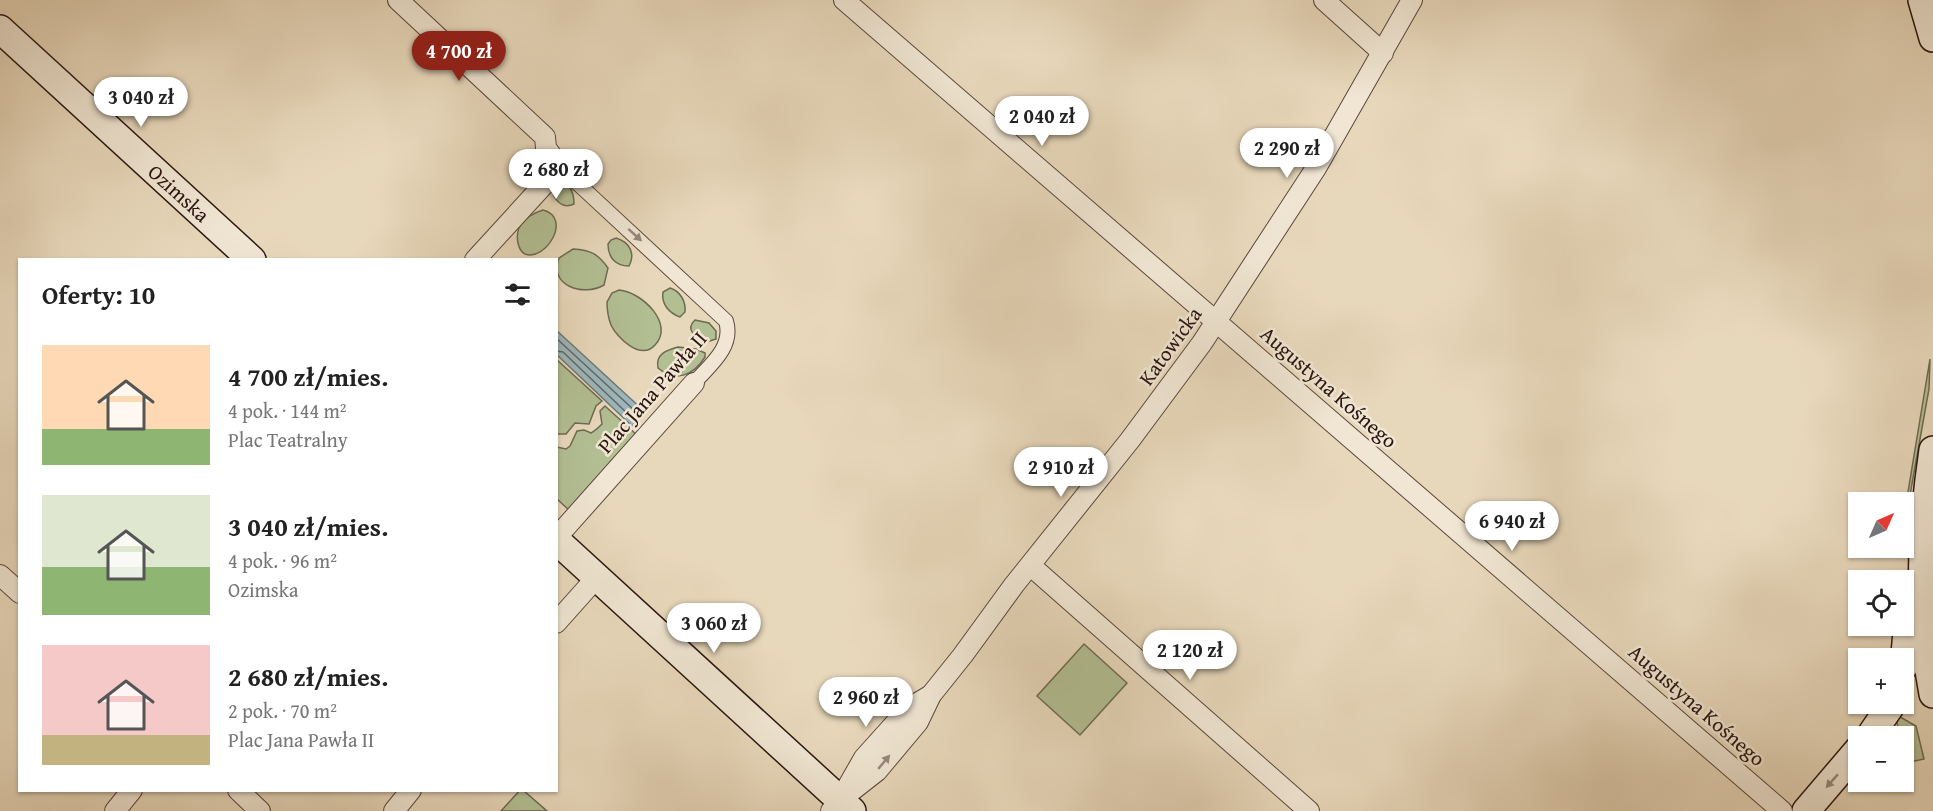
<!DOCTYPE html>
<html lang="pl">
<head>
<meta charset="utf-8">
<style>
	:root { --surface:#fff; --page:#f2f2f2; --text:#222; --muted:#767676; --accent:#8f2418 }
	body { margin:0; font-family:"Gentium Book Plus",serif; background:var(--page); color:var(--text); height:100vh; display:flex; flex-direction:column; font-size:22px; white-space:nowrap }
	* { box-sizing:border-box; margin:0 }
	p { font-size:20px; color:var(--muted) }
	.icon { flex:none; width:33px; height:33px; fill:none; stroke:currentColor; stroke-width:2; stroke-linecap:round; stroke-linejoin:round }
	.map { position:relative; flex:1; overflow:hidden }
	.drawer { position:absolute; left:18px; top:258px; width:540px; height:534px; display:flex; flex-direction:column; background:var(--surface); border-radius:0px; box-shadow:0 2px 4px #0004 }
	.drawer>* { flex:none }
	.needle { width:39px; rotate:45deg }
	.buttons { position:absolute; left:1848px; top:492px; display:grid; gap:12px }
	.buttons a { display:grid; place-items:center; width:66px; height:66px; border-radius:0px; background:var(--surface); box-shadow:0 2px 4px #0004; font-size:30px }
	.price { position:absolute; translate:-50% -51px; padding:0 14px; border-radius:21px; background:#fff; color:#222; font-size:20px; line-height:39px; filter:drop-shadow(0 2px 3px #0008) }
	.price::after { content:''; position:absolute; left:50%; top:36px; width:18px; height:14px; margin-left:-9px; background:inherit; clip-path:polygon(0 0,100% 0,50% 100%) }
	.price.selected { background:var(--accent); color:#fff }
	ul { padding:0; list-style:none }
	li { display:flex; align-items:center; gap:18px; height:150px; padding:0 24px }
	li span { display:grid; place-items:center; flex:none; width:168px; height:120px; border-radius:0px; color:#555 }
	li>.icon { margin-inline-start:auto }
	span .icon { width:72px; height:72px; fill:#fffc; stroke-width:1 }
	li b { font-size:26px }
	h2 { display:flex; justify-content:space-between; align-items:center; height:72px; padding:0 24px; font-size:26px }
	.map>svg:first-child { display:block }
	.green { fill:#b2bf93; stroke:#6e6a52; stroke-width:1.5 }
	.water { fill:#9cb7bb; stroke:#6e7777; stroke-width:1.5 }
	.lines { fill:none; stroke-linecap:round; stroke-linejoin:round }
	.shore { stroke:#636666; stroke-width:1.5 }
	.pedestrian-casing { stroke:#5a463b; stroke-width:16 }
	.minor-casing { stroke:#5a463b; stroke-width:22 }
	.secondary-casing { stroke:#2a1610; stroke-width:30 }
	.pedestrian { stroke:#f0e6d3; stroke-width:14 }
	.minor { stroke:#f0e6d3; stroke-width:20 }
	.secondary { stroke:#f0e6d3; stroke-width:27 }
	.oneway { fill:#97887b }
	.labels { text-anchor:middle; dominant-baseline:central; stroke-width:5; stroke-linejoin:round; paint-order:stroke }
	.street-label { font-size:21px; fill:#2a1610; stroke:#f0e6d3 }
</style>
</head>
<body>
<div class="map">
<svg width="1933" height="811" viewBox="0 0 1933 811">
	<rect width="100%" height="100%" fill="#e8d8bb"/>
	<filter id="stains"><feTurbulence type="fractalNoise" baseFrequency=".00333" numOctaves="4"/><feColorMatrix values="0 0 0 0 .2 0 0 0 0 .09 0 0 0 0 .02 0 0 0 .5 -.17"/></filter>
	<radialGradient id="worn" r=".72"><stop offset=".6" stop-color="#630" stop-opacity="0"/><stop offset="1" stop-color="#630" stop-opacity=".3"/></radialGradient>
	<!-- green -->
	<g class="green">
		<path d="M 558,181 C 570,183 574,193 574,204 C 562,210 551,198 553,186 Z"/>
		<path d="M 543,210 C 573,218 545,262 525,254 C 521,252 519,248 518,243 C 514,225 528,215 543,210 Z"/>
		<path d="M 616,238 C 629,242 636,253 629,266 C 616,266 608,258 608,244 L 611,240 Z"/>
		<path d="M 573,249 C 591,250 598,254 608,268 L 604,285 C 584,297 548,286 559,258 Z"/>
		<path d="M 670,288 C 680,291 686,301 685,312 L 680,317 C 669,313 661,304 663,292 Z"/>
		<path d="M 619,290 C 642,292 675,324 655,345 C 641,361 617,338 611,325 C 608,317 607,310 607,302 L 612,293 Z"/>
		<path d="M 695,320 L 709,323 L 716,331 L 716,339 L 707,342 C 697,339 684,330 695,320 Z"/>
		<path d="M 678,347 L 696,349 L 705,353 L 705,357 C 694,375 676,383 658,368 C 655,354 667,350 678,347 Z"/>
		<path d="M 556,359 L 602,401 L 596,406 L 589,424 L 575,423 L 566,434 L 556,434 Z"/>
		<path d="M 1930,359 L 1929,389 L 1905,523 L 1906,504 Z"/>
		<path d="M 605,406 L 639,437 L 571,512 L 557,499 L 556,447 L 566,449 L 570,446 L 577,431 L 584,430 L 591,433 C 595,431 599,427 602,424 L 600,411 Z"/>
		<path d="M 1084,644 L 1127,683 L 1080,735 L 1037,696 Z"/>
		<path d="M 1895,714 L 1916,726 L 1924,759 L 1906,763 L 1904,736 L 1900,736 Z"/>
		<path d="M 520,790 L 524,791 L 547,811 L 501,811 Z"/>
	</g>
	<!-- water -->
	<path class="water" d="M 556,330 L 644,411 L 632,426 L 557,355 Z"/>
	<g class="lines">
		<!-- shore -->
		<path class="shore" d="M 556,338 L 634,410 L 634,414 L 629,415 L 563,352 L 556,351"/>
		<!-- pedestrian casing -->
		<g class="pedestrian-casing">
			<path id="pedestrian" d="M 560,167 L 726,321 C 734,347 710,365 694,383"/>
		</g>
		<!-- minor casing -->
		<g class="minor-casing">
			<g id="minor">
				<path d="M 398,0 L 545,137 L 546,148 L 560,167 L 475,260"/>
				<path d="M 844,0 L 1782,811"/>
				<path d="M 1324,0 L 1383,53"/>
				<path d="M 556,538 L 694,383"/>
				<path d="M 1031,566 L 1309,811"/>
				<path d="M 0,575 L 20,593"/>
				<path d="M 556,623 L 597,577"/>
				<path d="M 238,790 L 260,811"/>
				<path d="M 840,800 L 877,771 L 918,722 L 931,695 L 963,655 L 1014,585 L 1130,440 L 1202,343 L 1316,168 L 1412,0"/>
				<path d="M 115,811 L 132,790"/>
				<path d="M 394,811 L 411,790"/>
				<path d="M 831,811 L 840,800 L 864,758 L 909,708 L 931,695"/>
			</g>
		</g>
		<!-- secondary casing -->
		<g class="secondary-casing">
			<g id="secondary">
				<path d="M 1922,0 L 1933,38"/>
				<path d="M 0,29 L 252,260"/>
				<path d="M 1933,450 C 1921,532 1917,613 1933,694"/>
				<path d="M 556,540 L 852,811"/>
				<path d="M 1904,666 L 1909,608"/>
				<path d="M 1870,736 L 1892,704"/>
				<path d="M 1806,811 L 1858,750"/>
			</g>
		</g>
		<!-- pedestrian -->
		<use href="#pedestrian" class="pedestrian"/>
		<!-- minor -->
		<use href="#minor" class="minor"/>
		<!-- secondary -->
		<use href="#secondary" class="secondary"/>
	</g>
	<!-- one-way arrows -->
	<defs><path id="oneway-solid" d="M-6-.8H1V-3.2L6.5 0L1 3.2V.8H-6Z" transform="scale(1.5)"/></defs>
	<g class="oneway">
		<use href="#oneway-solid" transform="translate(635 235) rotate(42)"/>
		<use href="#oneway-solid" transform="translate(884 762) rotate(-50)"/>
		<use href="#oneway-solid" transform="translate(1832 781) rotate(131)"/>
	</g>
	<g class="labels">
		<!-- street labels -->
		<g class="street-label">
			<text transform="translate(179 193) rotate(42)">Ozimska</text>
			<text transform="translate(1170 346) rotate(-54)">Katowicka</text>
			<text transform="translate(1329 387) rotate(41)">Augustyna Kośnego</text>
			<text transform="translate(652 392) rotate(-49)">Plac Jana Pawła II</text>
			<text transform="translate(1697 705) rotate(41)">Augustyna Kośnego</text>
		</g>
	</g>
	<rect width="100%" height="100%" filter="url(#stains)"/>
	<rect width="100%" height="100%" fill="url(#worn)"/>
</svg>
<div class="buttons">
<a><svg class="needle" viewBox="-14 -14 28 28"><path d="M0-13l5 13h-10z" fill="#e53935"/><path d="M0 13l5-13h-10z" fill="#767676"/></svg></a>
<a><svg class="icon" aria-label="locate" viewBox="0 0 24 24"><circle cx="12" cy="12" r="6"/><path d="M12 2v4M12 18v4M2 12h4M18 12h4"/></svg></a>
<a>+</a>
<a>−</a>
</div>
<b class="price selected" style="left:459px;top:82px">4 700 zł</b>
<b class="price" style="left:141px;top:128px">3 040 zł</b>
<b class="price" style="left:1042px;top:147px">2 040 zł</b>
<b class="price" style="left:1287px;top:179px">2 290 zł</b>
<b class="price" style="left:556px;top:200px">2 680 zł</b>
<b class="price" style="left:1061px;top:498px">2 910 zł</b>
<b class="price" style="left:1512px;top:552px">6 940 zł</b>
<b class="price" style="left:714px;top:654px">3 060 zł</b>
<b class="price" style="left:1190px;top:681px">2 120 zł</b>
<b class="price" style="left:866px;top:728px">2 960 zł</b>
<section class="drawer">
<h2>Oferty: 10<svg class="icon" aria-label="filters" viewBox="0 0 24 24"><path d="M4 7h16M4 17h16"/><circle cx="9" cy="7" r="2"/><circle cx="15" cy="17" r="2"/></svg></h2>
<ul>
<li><span style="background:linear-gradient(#ffd9b3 70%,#8fb573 0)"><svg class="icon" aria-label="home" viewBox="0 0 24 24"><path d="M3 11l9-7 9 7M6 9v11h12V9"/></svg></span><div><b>4 700 zł/mies.</b><p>4 pok. · 144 m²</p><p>Plac Teatralny</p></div></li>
<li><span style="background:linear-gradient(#dfe7d0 60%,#8fb573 0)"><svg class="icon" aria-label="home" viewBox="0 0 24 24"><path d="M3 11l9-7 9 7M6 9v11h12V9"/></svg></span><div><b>3 040 zł/mies.</b><p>4 pok. · 96 m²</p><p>Ozimska</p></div></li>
<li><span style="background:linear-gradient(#f6c9c9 75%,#c2b280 0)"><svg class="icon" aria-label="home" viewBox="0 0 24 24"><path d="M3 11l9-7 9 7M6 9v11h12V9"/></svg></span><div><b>2 680 zł/mies.</b><p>2 pok. · 70 m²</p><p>Plac Jana Pawła II</p></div></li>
</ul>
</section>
</div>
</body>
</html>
